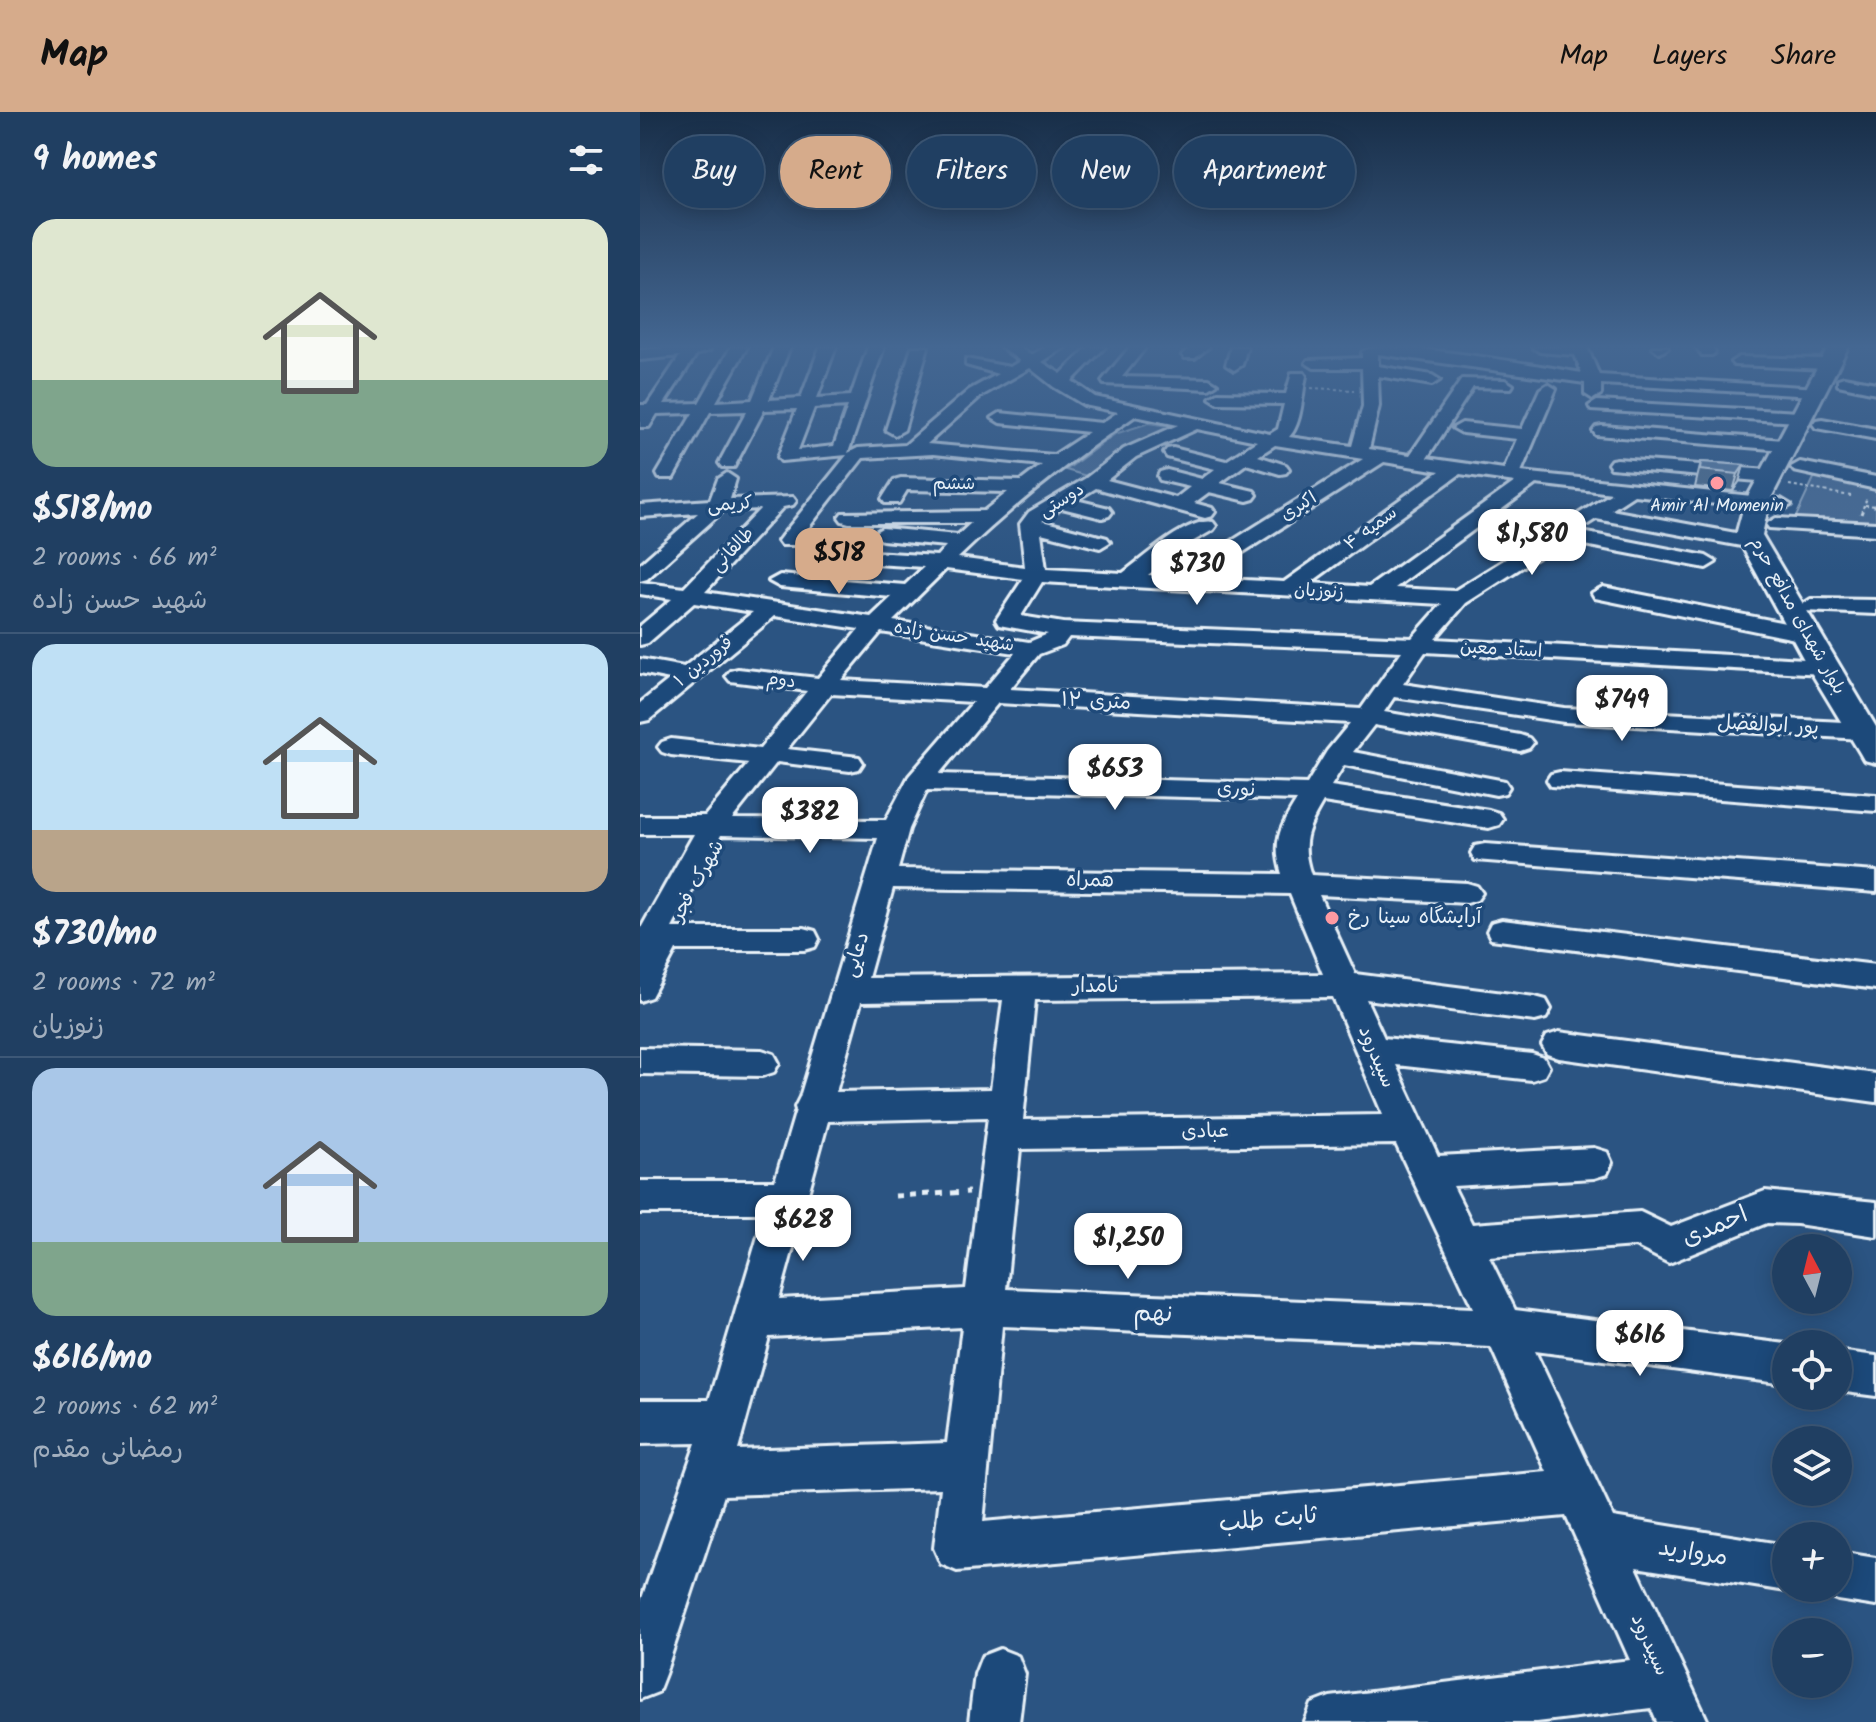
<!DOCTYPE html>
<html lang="en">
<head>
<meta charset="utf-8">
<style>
	:root { --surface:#203f62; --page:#2d4a6b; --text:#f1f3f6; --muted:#a2afbe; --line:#3d5877; --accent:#d6ab8b }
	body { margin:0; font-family:Kalam,"Playpen Sans Arabic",sans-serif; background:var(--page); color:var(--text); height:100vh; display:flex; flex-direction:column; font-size:30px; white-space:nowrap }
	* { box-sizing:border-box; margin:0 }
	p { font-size:26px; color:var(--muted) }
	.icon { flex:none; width:44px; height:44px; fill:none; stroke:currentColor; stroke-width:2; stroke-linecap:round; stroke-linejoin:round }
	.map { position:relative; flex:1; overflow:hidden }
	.details { display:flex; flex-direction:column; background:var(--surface); width:640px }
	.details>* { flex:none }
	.guide { position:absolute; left:24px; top:24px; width:760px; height:72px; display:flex; gap:16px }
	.needle { width:52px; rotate:353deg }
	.fabs { position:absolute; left:1132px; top:1122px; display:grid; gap:16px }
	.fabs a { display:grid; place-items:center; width:80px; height:80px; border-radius:50%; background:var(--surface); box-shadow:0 4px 20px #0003,0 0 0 2px var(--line); font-size:40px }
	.price { position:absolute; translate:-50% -68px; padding:0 18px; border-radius:16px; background:#fff; color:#222; font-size:26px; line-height:52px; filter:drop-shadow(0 2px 4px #0008) }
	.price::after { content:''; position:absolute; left:50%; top:48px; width:24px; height:18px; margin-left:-12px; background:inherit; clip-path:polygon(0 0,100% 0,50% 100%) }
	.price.on { background:var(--accent); color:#111 }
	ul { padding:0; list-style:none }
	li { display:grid; align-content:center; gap:16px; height:424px; padding:0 32px }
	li+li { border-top:2px solid var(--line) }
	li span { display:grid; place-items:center; height:248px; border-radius:24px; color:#555 }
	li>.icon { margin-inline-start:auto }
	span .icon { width:144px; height:144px; fill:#fffc; stroke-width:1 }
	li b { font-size:34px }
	h2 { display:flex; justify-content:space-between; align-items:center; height:96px; padding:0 32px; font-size:34px }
	.chip { padding:0 28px; border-radius:36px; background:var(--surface); box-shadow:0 4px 20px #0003,0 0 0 2px var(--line); font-size:28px; line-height:72px }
	.chip.on { background:var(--accent); color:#111 }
	header { display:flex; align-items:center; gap:48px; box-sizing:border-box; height:112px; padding:0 40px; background:var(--accent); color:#111 }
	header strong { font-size:38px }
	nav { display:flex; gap:44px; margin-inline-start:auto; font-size:28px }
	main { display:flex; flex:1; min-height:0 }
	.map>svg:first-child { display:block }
	.green { fill:#476b93; stroke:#98aec6; stroke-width:2 }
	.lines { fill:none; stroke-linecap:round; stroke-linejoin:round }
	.minor-casing { stroke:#e8f1f8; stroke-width:6 }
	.major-casing { stroke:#e8f1f8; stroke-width:6 }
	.path-far2 { stroke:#e8f1f8; stroke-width:2; stroke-dasharray:3 3; stroke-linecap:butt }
	.path-far1 { stroke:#e8f1f8; stroke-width:3; stroke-dasharray:4 4; stroke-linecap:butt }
	.path { stroke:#e8f1f8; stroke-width:5; stroke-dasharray:7 7; stroke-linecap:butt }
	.minor { fill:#1f4a7a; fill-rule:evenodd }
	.major { fill:#1f4a7a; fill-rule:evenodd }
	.wall { fill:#506c8a; stroke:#e8f1f8; stroke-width:2 }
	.shaded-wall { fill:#415871; stroke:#e8f1f8; stroke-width:2 }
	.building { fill:#5d7da1; stroke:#e8f1f8; stroke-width:2 }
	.poi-dot { fill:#ff9aa2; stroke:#1f4a7a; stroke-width:3 }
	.labels { text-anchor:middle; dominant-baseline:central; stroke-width:7; stroke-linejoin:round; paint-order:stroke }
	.far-street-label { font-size:18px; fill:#e8f1f8; stroke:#1f4a7a }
	.far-poi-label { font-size:18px; fill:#e8f1f8; stroke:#1f4a7a }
	.street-label { font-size:20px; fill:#e8f1f8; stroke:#1f4a7a }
	.poi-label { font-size:20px; fill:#e8f1f8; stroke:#1f4a7a; text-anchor:start }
	.near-street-label { font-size:24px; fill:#e8f1f8; stroke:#1f4a7a }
</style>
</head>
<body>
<header>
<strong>Map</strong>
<nav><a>Map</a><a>Layers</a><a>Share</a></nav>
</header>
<main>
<section class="details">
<h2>9 homes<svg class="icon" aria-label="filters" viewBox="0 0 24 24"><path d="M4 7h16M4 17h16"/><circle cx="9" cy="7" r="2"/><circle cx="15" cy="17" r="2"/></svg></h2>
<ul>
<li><span style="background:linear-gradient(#dfe7d0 65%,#7fa58c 0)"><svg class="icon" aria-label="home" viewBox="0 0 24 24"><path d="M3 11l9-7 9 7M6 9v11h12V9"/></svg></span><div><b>$518/mo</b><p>2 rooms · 66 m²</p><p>شهید حسن زاده</p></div></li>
<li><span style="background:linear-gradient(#bfe0f5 75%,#b9a48a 0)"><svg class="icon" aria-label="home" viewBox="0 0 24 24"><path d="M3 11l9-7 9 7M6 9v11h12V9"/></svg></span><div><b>$730/mo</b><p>2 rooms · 72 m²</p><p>زنوزیان</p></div></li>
<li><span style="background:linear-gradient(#a9c7e8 70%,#7fa58c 0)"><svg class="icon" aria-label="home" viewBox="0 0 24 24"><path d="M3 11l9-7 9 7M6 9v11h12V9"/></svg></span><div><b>$616/mo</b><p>2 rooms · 62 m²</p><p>رمضانی مقدم</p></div></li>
</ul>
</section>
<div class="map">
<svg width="1236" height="1610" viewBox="0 0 1236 1610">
	<rect width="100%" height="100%" fill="#2b5482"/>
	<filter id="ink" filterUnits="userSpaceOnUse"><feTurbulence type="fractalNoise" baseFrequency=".0125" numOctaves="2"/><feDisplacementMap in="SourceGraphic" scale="16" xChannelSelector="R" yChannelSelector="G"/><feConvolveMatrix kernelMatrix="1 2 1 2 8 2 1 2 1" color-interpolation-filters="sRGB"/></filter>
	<g filter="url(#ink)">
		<!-- green -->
		<g class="green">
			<path d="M 509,311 L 542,316 L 453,366 L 426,358 L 475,322 Z"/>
			<path d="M 1175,364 L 1236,376 L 1236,414 L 1154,409 Z"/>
		</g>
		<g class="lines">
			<!-- minor casing -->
			<g class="minor-casing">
				<g id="minor">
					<path d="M 42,235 L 68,235 L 70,238 L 56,243 L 24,292 L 59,291 L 91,235 L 107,235 L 76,290 L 112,288 L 134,235 L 150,235 L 129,288 L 161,286 L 180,235 L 196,235 L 177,286 L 211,284 L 228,235 L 244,235 L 208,341 L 218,336 L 265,333 L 329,278 L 358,262 L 326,253 L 326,247 L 370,255 L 380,249 L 361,235 L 379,235 L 391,243 L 406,235 L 425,235 L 402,250 L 421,262 L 448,235 L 465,235 L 432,269 L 455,285 L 630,322 L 638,317 L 644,292 L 578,291 L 570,286 L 578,281 L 646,282 L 652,261 L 664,261 L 666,264 C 662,282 662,312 649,325 L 712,334 L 723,294 L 722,256 L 674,256 L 666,251 L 668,248 L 722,246 L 722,240 C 739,224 910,256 942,261 L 935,243 L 900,240 L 892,235 L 947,235 L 959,263 L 1180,276 L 1180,282 L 1174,284 L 961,272 L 961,282 L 953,287 L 945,282 L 945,271 L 738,242 L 738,254 L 792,263 L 800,268 L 792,273 L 738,264 L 739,294 L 729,337 L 770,343 L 822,267 L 865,268 L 873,273 L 871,276 L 833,275 L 787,346 L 864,357 L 877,327 L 822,321 L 813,316 L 822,311 L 882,317 L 900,277 L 908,272 L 916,277 L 881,360 L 1141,387 L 1151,393 L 1141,399 L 994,383 L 971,398 L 1112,424 L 1122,430 L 1112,436 L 956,407 L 937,419 L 1066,444 L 1076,450 L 1066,456 L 923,429 L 826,491 L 795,527 L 1183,548 L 1191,550 L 1195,555 L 1191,560 L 1183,562 L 785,540 L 763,572 L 924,596 L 1223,611 L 1232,614 L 1236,619 L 1232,624 L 1223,627 L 924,610 L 754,585 L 744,600 L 880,623 L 889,626 L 893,631 L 889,636 L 880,639 L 734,613 L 713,640 L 865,669 L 869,675 L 865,681 L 856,683 L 704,653 L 691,674 L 849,698 L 859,701 L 863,707 L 859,713 L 849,716 L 683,690 C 667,717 660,731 671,763 L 827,771 L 837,774 L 842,781 L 837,788 L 827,791 L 679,783 L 715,862 L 895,885 L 906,888 L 911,897 L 906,906 L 895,909 L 726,887 L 744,926 L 892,942 L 904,946 L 909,955 L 904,964 L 892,968 L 756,953 L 798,1044 L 954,1036 L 967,1040 L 972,1051 L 967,1062 L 954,1066 L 813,1074 L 832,1112 L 1000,1100 L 1031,1115 L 1125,1079 L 1236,1090 L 1236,1124 L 1157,1112 L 1127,1111 L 1029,1151 L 995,1134 L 849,1145 L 875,1198 L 1146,1232 L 1146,1272 L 895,1239 L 973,1405 L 1146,1433 L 1146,1476 L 1154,1476 L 1146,1479 L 996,1455 L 1068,1610 L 1017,1610 L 1011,1596 L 896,1610 L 665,1610 L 672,1592 L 690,1585 L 990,1548 L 926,1404 L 317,1459 L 301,1452 L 294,1436 L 301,1376 L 84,1383 L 25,1562 L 18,1580 L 0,1587 L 0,1492 L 56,1331 L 0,1332 L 0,1288 L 69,1288 L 125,1101 L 0,1101 L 0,1069 L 135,1069 L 156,998 L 155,995 L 160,985 L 238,726 L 81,723 L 32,816 L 164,816 L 175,819 L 179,827 L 175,835 L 164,838 L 36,838 L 11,885 L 0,889 L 0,818 L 54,722 L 0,722 L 0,704 L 65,704 L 109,651 L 31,643 L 22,640 L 18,635 L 22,630 L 31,627 L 120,637 L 167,579 L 90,569 L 86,564 L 90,559 L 98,557 L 178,566 L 219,517 L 135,504 L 9,608 L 0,610 L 0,591 L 30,567 L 0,561 L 0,547 L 44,555 L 113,500 L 54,491 L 8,531 L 0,533 L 0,514 L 32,487 L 0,482 L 0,470 L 44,476 L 120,397 L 83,399 L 7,467 L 0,469 L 0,452 L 58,401 L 0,405 L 0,393 L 70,388 L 78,367 L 87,361 L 96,367 L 90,387 L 153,385 L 156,389 L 153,393 L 143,395 L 65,480 L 231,505 L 252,485 L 140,475 L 129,469 L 140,463 L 265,473 L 284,455 L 185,449 L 175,443 L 185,437 L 297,444 L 306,434 L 242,428 L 232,422 L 242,416 L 318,423 L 331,411 L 209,411 L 202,409 L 199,405 L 202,401 L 344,399 L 368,380 L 267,378 L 259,391 L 245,391 L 242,387 L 254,368 L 261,366 L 381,369 L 402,353 L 293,342 L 223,346 L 155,433 L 141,433 L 138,429 L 141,425 L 207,343 L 141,349 L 138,345 L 157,297 L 124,298 L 94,355 L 82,355 L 79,351 L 107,299 L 70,300 L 33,366 L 19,366 L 17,362 L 53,301 L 17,302 L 9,315 L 0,315 L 0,293 L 7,293 L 40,244 L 0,248 L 0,238 ZM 390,256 L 414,275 L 444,293 L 478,300 L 462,311 L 360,301 L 352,306 L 360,311 L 449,320 L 414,343 L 287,332 L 341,284 ZM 208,294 L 194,334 L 158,338 L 174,296 ZM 495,304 L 538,313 L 484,337 L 446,366 L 389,400 L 380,412 L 385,455 L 318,446 C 373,393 432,347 495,304 ZM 557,317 L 617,329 L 586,349 L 533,336 L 527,337 L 524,341 L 527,345 L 575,357 L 562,367 L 527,358 L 520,360 L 518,364 L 520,368 L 550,375 L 536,386 L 467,368 L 496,345 ZM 635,333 L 723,347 L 536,464 L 508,463 L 543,435 L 573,418 L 576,414 L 573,410 C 549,404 502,447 483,461 L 406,457 L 401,421 L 460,436 L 470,430 L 467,426 L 402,409 L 422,396 L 462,406 L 469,404 L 472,400 L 469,396 L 436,388 L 456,376 L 565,406 L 572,404 L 575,400 L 572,396 L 554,391 L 569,380 L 607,389 L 614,387 L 617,383 L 614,379 L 580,371 L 606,352 L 640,362 L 646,361 L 649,357 L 646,353 L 618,344 ZM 744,350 L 800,359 L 644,470 L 563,466 ZM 820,362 L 875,370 L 729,475 L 670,471 ZM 896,372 L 972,381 L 814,479 L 755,476 ZM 306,457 L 383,467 L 356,508 L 359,513 L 408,522 L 389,530 L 253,509 ZM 402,470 L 802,492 L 772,526 L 423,511 L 381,504 ZM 241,520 L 375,541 L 345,576 L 201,568 ZM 429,525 L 762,539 L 721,597 L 370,577 L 399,542 L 423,533 ZM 191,582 L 333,590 L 269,664 L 246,708 L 92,707 L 137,650 L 210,659 L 219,657 L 223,651 L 219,645 L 147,637 ZM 358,591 L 710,611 L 687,639 L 667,672 L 299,662 ZM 287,678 L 657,688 C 640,715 632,730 642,762 L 258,757 L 269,717 ZM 253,776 L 650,782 L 683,862 L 228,866 ZM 693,885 L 743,1003 L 383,1008 L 395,888 ZM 363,888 L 351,977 L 196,980 L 221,890 ZM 348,1005 L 326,1177 L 139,1187 L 188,1009 ZM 756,1032 L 833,1196 L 366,1177 L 380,1037 ZM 362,1214 L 851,1235 L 907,1360 L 343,1410 ZM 322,1215 L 307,1331 L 98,1338 L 129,1225 Z"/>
					<path d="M 272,235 L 288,235 L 264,318 L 255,323 L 246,318 Z"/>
					<path d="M 490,235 L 506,235 L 482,265 L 569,267 L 577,272 L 569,277 L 464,272 L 462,269 Z"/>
					<path d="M 551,235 L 569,235 L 555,246 L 545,246 L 542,243 Z"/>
					<path d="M 591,235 L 607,235 L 602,253 L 594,258 L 586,253 Z"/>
					<path d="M 1012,235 L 1028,235 L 1028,236 L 1020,241 Z"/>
					<path d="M 1056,235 L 1072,235 L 1075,240 L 1072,243 L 1062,243 Z"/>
					<path d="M 1099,245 L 1188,247 L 1196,252 L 1188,257 L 1094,253 L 1091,250 Z"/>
					<path d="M 1204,265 L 1236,271 L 1236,281 L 1198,273 L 1198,267 Z"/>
					<path d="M 957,289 L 1159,300 L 1167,305 L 1159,310 L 951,298 L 949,294 Z"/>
					<path d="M 1182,307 L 1236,317 L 1236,327 L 1176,316 L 1173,312 L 1176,308 Z"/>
					<path d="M 962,314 L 1144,328 L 1153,333 L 1144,338 L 956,323 L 953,319 L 956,315 Z"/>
					<path d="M 977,347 L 1129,358 L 1138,364 L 1129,370 L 971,356 L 968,352 L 971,348 Z"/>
					<path d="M 1160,350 L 1236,365 L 1236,377 L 1154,359 L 1151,355 Z"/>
					<path d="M 1136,406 L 1236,411 L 1236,423 L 1129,416 L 1126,412 Z"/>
					<path d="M 963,475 L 1165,515 L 1173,517 L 1176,522 L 1173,527 L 1165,529 L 955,486 L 952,481 Z"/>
					<path d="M 1171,487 L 1236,488 L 1236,502 L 1163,499 L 1160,494 Z"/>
					<path d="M 920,660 L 1236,683 L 1236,699 L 911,674 L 907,668 L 911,662 Z"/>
					<path d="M 845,732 L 1236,760 L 1236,780 L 835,748 L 831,741 L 835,734 Z"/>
					<path d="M 862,808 L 1236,853 L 1236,877 L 851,827 L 847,819 L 851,811 Z"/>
					<path d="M 919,920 L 1236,962 L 1236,990 L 919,946 L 907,942 L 902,933 L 907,924 Z"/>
					<path d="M 0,936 L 122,938 L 134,942 L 139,951 L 134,960 L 122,964 L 0,962 Z"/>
					<path d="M 1198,1239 L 1236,1244 L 1236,1284 L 1198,1279 Z"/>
					<path d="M 1198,1440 L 1236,1446 L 1236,1494 L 1198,1488 L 1181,1481 L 1179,1476 L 1198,1476 Z"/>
					<path d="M 360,1537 L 378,1544 L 385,1562 L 379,1610 L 329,1610 L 335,1562 L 342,1544 Z"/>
				</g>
			</g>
			<!-- major casing -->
			<g class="major-casing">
				<path id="major" d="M 1188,235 L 1208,235 L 1129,390 L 1122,423 L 1236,615 L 1236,651 L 1224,648 L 1220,641 L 1168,555 L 1096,423 L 1105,390 Z"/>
			</g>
			<!-- path-far2 -->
			<g class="path-far2">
				<path d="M 671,276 L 714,278"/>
				<path d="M 1149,373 L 1211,384"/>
				<path d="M 1225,393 L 1236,394"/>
				<path d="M 1223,396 L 1227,386"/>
			</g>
			<!-- path-far1 -->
			<g class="path-far1">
				<path d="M 1233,394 L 1236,394"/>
				<path d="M 1221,402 L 1224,394"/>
			</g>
			<!-- path -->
			<path class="path" d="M 255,1084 L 329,1080"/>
			<!-- minor -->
			<use href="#minor" class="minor"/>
			<!-- major -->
			<use href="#major" class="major"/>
		</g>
		<!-- wall -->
		<path class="wall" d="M 1061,350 L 1104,353 L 1099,370 L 1093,379 L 1055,375 Z"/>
		<!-- shaded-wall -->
		<path class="shaded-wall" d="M 1104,353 L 1099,370 L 1093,379 L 1098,362 Z"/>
		<!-- building -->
		<path class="building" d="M 1061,350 L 1104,353 L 1098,362 L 1060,358 Z"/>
	</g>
	<!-- sky -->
	<linearGradient id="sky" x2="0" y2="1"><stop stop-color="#182e48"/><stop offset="0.51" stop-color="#446792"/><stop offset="1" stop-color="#446792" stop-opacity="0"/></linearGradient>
	<rect width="1236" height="460" fill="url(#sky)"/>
	<!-- markers -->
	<g class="poi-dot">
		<circle cx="1077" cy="371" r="8"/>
		<circle cx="692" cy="806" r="8"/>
	</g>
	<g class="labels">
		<!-- far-street labels -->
		<g class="far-street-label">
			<text x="314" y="372">ششم</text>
			<text transform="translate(422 389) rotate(-32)">دوستی</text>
			<text transform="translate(90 393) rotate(-4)">کریمی</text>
			<text transform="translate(659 395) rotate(-32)">اکبری</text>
			<text transform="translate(731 417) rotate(-36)">سمیه ۴</text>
			<text transform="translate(93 438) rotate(-47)">طالقانی</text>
			<text transform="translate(679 480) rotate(3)">زنوزیان</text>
			<text transform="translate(1157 504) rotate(61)">بلوار شهدای مدافع حرم</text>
			<text transform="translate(314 525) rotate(9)">شهید حسن زاده</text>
			<text transform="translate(861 538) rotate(3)">استاد معین</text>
			<text transform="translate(64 550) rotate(-39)">فروردین ۱</text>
			<text transform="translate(141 569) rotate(7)">دوم</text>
		</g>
		<!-- far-poi labels -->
		<g class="far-poi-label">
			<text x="1077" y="394">Amir Al Momenin</text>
		</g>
		<!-- street labels -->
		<g class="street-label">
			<text transform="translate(456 590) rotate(3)">۱۲ متری</text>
			<text transform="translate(1128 614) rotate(3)">پور ابوالفضل</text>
			<text transform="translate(596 678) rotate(2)">نوری</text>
			<text transform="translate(58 769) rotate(-61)">شهرک فجر</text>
			<text transform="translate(450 769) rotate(1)">همراه</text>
			<text transform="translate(217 843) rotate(-73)">دعایی</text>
			<text x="456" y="875">نامدار</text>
			<text transform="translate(736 945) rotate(67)">سپیدرود</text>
			<text transform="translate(565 1020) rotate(-1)">عبادی</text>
			<text transform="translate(1009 1533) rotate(66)">سپیدرود</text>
		</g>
		<!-- poi labels -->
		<g class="poi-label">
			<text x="708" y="806">آرایشگاه سینا رخ</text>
		</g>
		<!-- near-street labels -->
		<g class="near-street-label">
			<text transform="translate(1075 1115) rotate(-23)">احمدی</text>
			<text transform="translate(513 1202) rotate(2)">نهم</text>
			<text transform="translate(628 1408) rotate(-5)">ثابت طلب</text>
			<text transform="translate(1053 1441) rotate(9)">مروارید</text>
		</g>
	</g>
</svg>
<div class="fabs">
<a><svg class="needle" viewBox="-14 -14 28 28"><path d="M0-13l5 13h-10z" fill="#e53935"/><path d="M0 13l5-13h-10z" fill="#a2afbe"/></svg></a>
<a><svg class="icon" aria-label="locate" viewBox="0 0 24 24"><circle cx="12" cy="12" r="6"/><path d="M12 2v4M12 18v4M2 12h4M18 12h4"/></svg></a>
<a><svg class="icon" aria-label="layers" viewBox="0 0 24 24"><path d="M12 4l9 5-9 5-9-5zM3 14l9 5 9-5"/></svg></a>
<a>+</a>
<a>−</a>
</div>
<b class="price" style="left:892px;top:465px">$1,580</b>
<b class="price on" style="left:199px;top:484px">$518</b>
<b class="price" style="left:557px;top:495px">$730</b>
<b class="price" style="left:982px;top:631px">$749</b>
<b class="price" style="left:475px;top:700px">$653</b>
<b class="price" style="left:170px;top:743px">$382</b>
<b class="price" style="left:163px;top:1151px">$628</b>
<b class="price" style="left:488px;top:1169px">$1,250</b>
<b class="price" style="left:1000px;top:1266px">$616</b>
<div class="guide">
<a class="chip">Buy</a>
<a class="chip on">Rent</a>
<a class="chip">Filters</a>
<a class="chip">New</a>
<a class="chip">Apartment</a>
</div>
</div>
</main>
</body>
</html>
